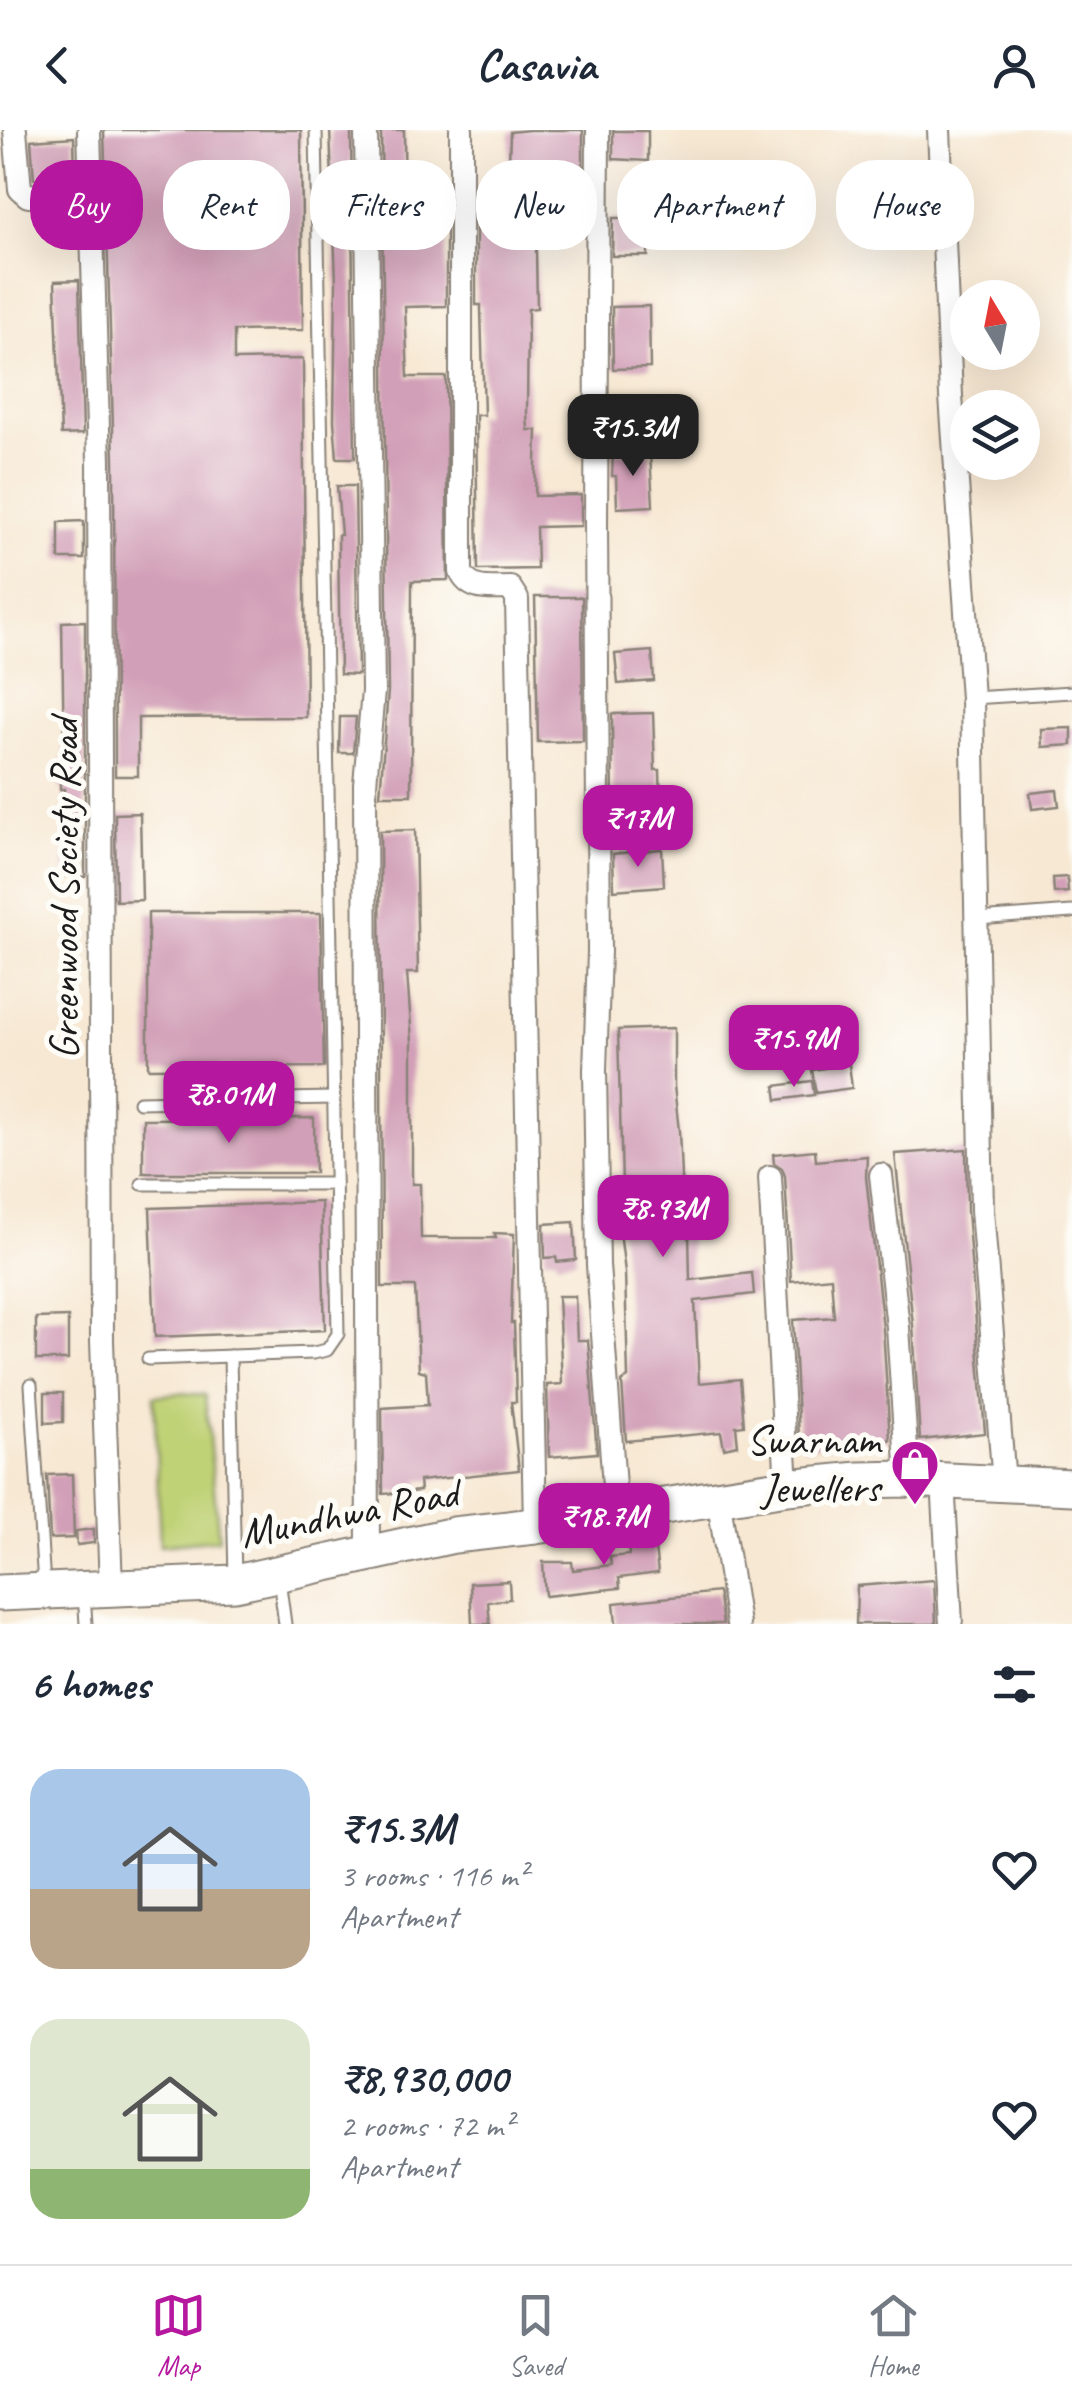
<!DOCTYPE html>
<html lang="en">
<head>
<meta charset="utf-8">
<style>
	:root { --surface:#fff; --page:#f2f2f3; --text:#1f2937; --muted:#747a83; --line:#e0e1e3; --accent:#b5179e }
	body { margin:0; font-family:Caveat,sans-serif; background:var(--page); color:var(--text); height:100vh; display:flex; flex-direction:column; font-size:38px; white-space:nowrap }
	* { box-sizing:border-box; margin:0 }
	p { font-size:32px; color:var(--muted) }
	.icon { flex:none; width:55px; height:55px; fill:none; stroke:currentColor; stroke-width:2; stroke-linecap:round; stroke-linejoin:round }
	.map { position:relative; height:1494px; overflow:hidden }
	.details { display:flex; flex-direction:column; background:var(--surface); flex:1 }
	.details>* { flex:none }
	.banner { position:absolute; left:30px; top:30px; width:1012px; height:90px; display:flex; gap:20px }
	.needle { width:65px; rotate:350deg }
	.fabs { position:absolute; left:950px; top:150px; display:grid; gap:20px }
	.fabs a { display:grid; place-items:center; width:90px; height:90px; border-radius:50%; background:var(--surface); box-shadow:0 10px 40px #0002; font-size:50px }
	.price { position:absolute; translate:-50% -85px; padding:0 22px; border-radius:20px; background:var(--accent); color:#fff; font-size:32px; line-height:65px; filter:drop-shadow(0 2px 5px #0008) }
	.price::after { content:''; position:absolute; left:50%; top:60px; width:30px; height:22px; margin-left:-15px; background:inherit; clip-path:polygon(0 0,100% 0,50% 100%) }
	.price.active { background:#222; color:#fff }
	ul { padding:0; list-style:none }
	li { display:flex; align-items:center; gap:30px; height:250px; padding:0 30px }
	li span { display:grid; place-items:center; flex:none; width:280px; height:200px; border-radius:30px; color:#555 }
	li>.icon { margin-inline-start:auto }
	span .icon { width:120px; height:120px; fill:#fffc; stroke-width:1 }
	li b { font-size:42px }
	h2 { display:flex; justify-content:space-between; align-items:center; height:120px; padding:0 30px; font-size:42px }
	.tag { padding:0 35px; border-radius:40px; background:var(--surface); box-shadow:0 10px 40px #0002; font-size:35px; line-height:90px }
	.tag.active { background:var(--accent); color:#fff }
	header { display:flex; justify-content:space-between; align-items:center; height:130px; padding:0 30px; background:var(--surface); font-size:45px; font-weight:700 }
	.dock { display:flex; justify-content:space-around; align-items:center; height:140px; border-top:2px solid var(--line); background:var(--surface); font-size:28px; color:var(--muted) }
	.dock a { display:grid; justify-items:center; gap:5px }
	.dock .active { color:var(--accent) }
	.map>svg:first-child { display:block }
	.green { fill:#bfd276; stroke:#6e7749; stroke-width:2.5 }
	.building { fill:#d19fb7 }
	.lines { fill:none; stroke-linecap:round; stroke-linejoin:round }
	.lane-casing { stroke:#8a8278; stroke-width:15 }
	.street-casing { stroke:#8a8278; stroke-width:26 }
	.primary-casing { stroke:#8a8278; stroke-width:39 }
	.lane { stroke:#fff; stroke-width:11 }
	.street { stroke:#fff; stroke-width:22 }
	.primary { stroke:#fff; stroke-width:35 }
	.labels { text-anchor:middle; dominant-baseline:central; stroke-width:10; stroke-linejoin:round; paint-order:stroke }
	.street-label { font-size:42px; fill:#1c1c1c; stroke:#fdfcf7 }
	.poi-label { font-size:42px; fill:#1c1c1c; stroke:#fdfcf7; text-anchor:end }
</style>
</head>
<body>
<header><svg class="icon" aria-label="back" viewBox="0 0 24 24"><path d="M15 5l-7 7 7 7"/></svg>Casavia<svg class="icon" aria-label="person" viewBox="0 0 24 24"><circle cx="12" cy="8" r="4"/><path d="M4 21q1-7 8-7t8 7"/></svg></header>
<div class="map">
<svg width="1072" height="1494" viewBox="0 0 1072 1494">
	<rect width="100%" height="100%" fill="#fdfcf7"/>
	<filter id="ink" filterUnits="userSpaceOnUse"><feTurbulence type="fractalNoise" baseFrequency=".01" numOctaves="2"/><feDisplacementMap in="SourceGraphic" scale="20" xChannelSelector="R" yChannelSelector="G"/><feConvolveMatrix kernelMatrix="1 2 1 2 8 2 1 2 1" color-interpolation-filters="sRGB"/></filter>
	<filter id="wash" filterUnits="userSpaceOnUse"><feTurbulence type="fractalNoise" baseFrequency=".0048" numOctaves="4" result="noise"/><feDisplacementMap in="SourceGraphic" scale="40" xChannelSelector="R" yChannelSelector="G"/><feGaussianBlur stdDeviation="2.25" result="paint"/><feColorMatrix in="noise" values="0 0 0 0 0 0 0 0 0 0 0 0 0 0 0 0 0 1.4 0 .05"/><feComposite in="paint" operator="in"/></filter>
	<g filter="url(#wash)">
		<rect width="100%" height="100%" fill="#f7e8d3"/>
		<!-- green -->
		<path class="green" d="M 180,1263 L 205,1265 L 219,1409 L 160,1415 L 154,1266 Z"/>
		<g id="blocks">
			<!-- building -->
			<g class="building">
				<path d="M 104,0 L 301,0 L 303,200 L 234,201 L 234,230 L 303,229 L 306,587 L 138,588 L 138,646 L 115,646 L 114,331 Z"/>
				<path d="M 330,0 L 351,0 L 355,328 L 337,328 L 334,291 L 336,152 Z"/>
				<path d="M 381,0 L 404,0 L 405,93 L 446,93 L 446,176 L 405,177 L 408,247 L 446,247 L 448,450 L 412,451 L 411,665 L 380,665 L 388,561 Z"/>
				<path d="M 529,0 L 583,0 L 583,67 L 563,67 L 563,60 L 535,60 L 537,178 L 528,179 L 527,284 L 528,300 L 537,300 L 535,366 L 581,365 L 581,396 L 536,397 L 537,439 L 478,440 L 476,285 L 484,285 L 481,179 L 481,175 L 476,175 L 476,93 L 481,93 L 480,67 L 508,66 L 510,2 Z"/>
				<path d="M 613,1 L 648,1 L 648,31 L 613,29 Z"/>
				<path d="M 74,7 L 75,46 L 34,49 L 31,10 Z"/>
				<path d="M 76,77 L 77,106 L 55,106 L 54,79 Z"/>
				<path d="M 613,88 L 648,88 L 648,126 L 612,126 Z"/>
				<path d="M 79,150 L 83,304 L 61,305 L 55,151 Z"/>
				<path d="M 649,176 L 650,238 L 613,239 L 612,177 Z"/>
				<path d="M 613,322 L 650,323 L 653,376 L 617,378 L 616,346 L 612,346 Z"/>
				<path d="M 337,356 L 355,356 L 358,545 L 340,544 L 338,405 L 341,405 Z"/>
				<path d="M 84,391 L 84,429 L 59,429 L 59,392 Z"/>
				<path d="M 535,467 L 582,467 L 583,611 L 538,612 Z"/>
				<path d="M 85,491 L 85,747 L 65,746 L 64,659 L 60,659 L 60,630 L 64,630 L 62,492 Z"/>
				<path d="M 652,521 L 654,551 L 618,554 L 615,524 Z"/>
				<path d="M 653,583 L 655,640 L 660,640 L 661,675 L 613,680 L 612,584 Z"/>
				<path d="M 340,587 L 356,587 L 353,623 L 339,623 Z"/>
				<path d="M 1072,598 L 1072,615 L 1042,617 L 1041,599 Z"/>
				<path d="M 1057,660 L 1059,676 L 1032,679 L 1030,663 Z"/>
				<path d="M 140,683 L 142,770 L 116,771 L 115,684 Z"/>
				<path d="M 415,700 L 418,843 L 407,843 L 412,911 L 412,1054 L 420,1054 L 421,1108 L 496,1108 L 494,1103 L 514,1104 L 511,1193 L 514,1193 L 516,1272 L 511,1272 L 519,1340 L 419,1351 L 420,1361 L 383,1364 L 382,1278 L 428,1275 L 426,1242 L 419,1240 L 415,1157 L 382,1157 L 380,701 Z"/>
				<path d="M 662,719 L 664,756 L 614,760 L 613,724 Z"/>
				<path d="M 1067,747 L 1068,762 L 1054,763 L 1053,748 Z"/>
				<path d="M 148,783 L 321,783 L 324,937 L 148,938 Z"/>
				<path d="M 674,898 L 674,956 L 679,1001 L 683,1090 L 687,1090 L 687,1103 L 689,1103 L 690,1150 L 752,1143 L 754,1164 L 695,1171 L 699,1253 L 740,1249 L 744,1295 L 736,1296 L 738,1315 L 724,1318 L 721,1302 L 626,1311 L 622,1252 L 628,1248 L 625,1142 L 620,1102 L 620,1056 L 622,1056 L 618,900 Z"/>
				<path d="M 849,934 L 852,958 L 816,963 L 812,940 Z"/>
				<path d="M 812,951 L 814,965 L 777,970 L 775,956 Z"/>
				<path d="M 314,988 L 315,1043 L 143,1043 L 143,989 Z"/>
				<path d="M 966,1019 L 967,1081 L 985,1303 L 920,1310 L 913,1195 L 895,1024 Z"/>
				<path d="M 815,1020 L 816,1031 L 867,1026 L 866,1047 L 883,1198 L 890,1310 L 804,1317 L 803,1307 L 799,1308 L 793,1190 L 834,1187 L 831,1147 L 791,1151 L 785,1046 L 782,1038 L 774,1033 L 773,1024 Z"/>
				<path d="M 321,1072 L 325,1200 L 155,1207 L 150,1078 Z"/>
				<path d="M 574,1092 L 576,1130 L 557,1132 L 556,1127 L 545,1128 L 544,1094 Z"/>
				<path d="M 558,1166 L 575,1166 L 577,1210 L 588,1210 L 597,1323 L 549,1327 L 547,1255 L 562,1254 Z"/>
				<path d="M 68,1187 L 68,1230 L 36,1230 L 36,1188 Z"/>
				<path d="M 45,1263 L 63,1263 L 63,1292 L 45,1293 Z"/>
				<path d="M 72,1344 L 74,1408 L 50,1409 L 47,1345 Z"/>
				<path d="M 94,1399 L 94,1413 L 77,1415 L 76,1401 Z"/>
				<path d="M 657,1399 L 658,1410 L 654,1410 L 658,1443 L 619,1448 L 620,1458 L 545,1466 L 543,1432 L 572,1432 L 573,1440 L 611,1435 L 610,1427 L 629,1425 L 627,1403 Z"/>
				<path d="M 934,1450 L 936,1494 L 856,1494 L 857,1456 Z"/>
				<path d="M 509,1451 L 510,1469 L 488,1472 L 490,1494 L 472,1494 L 470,1453 Z"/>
				<path d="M 718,1462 L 723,1494 L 616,1494 L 614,1473 Z"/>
			</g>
		</g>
	</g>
	<g filter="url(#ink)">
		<use href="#blocks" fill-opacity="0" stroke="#8a8278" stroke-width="2.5"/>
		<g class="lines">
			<!-- lane casing -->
			<g class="lane-casing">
				<g id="lane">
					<path d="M 972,568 L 1072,562"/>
					<path d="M 977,789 L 1072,782"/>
					<path d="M 139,972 L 334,968"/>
					<path d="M 142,1054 L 335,1054"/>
					<path d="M 230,1226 L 235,1449"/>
					<path d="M 148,1229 L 313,1223 L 327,1220 L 338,1204 L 316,0"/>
					<path d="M 31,1255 L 44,1455"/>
					<path d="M 279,1449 L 285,1494"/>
					<path d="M 84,1463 L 86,1494"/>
				</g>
			</g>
			<!-- street casing -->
			<g class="street-casing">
				<g id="street">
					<path d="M 15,0 L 20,59 L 28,66 L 92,60"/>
					<path d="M 89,0 L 99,331 L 102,1211 L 111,1458"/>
					<path d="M 366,0 L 373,561 L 365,654 L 368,1424"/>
					<path d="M 461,0 L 461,442 C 470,462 490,458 510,458 L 517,469 L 535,1396"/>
					<path d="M 598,0 L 596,396 L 599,821 L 595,940 L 598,1135 L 616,1384"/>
					<path d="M 939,0 L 951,266 L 972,568 L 982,1080 L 1004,1353"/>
					<path d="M 881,1045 L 898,1197 L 908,1349"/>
					<path d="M 770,1047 L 787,1357"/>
					<path d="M 943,1350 L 951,1494"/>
					<path d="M 718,1366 L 738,1494"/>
				</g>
			</g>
			<!-- primary casing -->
			<g class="primary-casing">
				<path id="primary" d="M 0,1463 L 235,1453 L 454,1405 L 535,1396 L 787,1357 L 859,1350 L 908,1349 L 1072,1357"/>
			</g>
			<!-- lane -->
			<use href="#lane" class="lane"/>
			<!-- street -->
			<use href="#street" class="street"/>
			<!-- primary -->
			<use href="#primary" class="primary"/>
		</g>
	</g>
	<!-- icons -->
	<defs>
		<g id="shop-pin" transform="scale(2.5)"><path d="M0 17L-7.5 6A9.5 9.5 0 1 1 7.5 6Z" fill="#b5179e" stroke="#fdfcf7"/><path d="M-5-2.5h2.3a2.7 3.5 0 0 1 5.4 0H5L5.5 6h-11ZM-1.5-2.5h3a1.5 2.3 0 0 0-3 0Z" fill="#fff"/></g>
	</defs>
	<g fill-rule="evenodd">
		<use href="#shop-pin" x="915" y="1334"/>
	</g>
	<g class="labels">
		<!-- street labels -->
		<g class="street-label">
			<text transform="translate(64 759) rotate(-90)">Greenwood Society Road</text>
			<text transform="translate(349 1383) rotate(-11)">Mundhwa Road</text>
		</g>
		<!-- poi labels -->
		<g class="poi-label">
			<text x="880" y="1310">Swarnam<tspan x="880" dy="48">Jewellers</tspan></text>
		</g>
	</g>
</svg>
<div class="fabs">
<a><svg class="needle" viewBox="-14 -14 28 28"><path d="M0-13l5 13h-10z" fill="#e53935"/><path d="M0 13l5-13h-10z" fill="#747a83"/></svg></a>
<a><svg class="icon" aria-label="layers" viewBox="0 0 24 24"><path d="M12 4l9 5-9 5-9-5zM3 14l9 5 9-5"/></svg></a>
</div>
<b class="price active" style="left:633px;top:349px">₹15.3M</b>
<b class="price" style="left:638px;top:740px">₹17M</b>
<b class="price" style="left:794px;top:960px">₹15.9M</b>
<b class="price" style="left:229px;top:1016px">₹8.01M</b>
<b class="price" style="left:663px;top:1130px">₹8.93M</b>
<b class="price" style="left:604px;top:1438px">₹18.7M</b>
<div class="banner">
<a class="tag active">Buy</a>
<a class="tag">Rent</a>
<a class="tag">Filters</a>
<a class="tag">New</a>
<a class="tag">Apartment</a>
<a class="tag">House</a>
</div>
</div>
<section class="details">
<h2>6 homes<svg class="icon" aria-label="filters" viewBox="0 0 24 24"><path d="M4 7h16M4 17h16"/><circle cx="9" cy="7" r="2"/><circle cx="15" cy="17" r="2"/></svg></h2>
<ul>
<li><span style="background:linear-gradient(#a9c7e8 60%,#b9a48a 0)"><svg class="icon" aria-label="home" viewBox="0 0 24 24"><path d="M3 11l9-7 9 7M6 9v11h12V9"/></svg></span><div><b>₹15.3M</b><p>3 rooms · 116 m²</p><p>Apartment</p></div><svg class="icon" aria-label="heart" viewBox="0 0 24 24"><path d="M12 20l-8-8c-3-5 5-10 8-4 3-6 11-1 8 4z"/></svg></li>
<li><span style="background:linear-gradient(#dfe7d0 75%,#8fb573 0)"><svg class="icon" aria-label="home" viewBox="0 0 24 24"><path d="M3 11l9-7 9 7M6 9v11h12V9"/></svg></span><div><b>₹8,930,000</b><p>2 rooms · 72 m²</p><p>Apartment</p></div><svg class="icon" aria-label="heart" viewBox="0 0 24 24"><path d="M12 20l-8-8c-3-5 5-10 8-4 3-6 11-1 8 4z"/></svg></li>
</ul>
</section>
<nav class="dock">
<a class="active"><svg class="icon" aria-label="map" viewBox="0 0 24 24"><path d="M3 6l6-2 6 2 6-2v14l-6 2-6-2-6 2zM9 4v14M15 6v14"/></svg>Map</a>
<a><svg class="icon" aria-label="saved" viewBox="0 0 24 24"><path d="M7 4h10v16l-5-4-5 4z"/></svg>Saved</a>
<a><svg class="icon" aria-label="home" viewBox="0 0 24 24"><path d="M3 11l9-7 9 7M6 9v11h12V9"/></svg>Home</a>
</nav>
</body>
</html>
